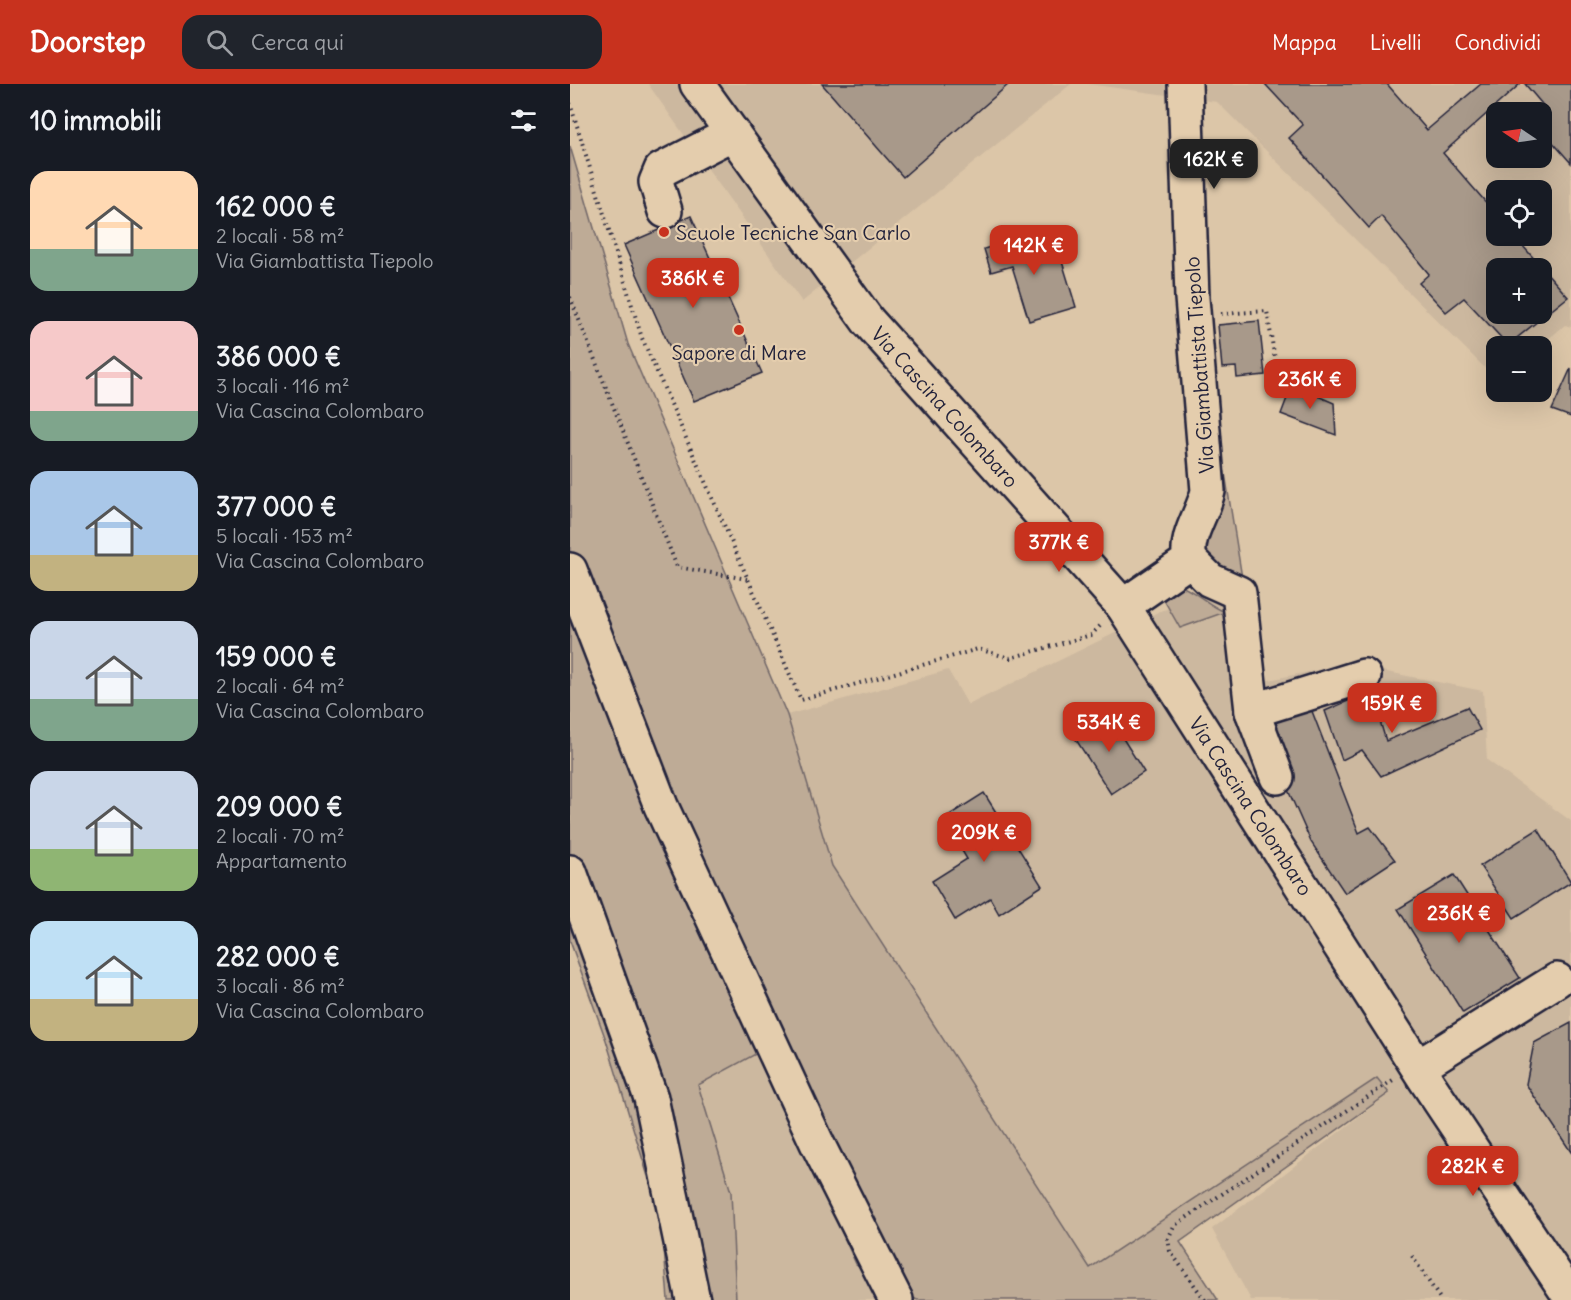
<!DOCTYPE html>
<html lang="it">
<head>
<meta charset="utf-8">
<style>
	:root { --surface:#171b24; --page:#20242c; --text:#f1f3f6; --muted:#9ea1a6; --accent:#c8321e }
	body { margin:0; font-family:Delius,sans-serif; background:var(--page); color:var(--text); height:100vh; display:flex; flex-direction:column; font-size:22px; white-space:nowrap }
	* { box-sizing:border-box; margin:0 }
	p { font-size:20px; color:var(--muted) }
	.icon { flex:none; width:33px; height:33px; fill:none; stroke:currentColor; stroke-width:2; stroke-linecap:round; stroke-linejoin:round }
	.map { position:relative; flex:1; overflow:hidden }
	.drawer { display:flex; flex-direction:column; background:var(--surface); width:570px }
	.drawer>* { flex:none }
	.needle { width:39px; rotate:283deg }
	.tools { position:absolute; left:916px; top:18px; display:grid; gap:12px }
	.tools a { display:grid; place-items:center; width:66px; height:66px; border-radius:12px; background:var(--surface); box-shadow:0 6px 24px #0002; font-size:30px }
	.price { position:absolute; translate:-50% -51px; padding:0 14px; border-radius:12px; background:var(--accent); color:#fff; font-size:20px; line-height:39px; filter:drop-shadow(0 2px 3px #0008) }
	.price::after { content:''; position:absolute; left:50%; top:36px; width:18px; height:14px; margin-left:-9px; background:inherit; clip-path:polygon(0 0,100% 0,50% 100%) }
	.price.current { background:#222; color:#fff }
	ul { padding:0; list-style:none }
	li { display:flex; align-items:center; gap:18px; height:150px; padding:0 30px }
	li span { display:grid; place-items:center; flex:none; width:168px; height:120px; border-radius:18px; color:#555 }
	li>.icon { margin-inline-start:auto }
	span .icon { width:72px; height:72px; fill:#fffc; stroke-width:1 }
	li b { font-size:26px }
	h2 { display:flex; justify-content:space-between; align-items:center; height:72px; padding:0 30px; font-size:26px }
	header { display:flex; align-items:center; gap:36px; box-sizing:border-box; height:84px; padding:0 30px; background:var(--accent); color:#fff }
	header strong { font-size:28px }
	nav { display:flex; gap:33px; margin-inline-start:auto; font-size:21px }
	.search { width:420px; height:54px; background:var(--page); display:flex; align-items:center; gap:15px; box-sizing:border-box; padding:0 21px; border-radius:18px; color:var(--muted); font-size:22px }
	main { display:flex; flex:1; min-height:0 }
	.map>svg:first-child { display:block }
	.built { fill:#ccb89f; fill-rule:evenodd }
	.green { fill:#beab96; stroke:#706668; stroke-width:1.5 }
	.building { fill:#a8998a; stroke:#22223b; stroke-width:1.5; fill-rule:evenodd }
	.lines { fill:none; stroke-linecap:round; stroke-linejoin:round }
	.minor-casing { stroke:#22223b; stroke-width:38 }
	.major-casing { stroke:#22223b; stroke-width:38 }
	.path { stroke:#22223b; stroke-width:4; stroke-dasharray:1.5 4.5; stroke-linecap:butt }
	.minor { stroke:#e4cdad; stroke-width:33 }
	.major { stroke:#e4cdad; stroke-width:33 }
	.poi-dot { fill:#c8321e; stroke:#e4cdad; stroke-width:2 }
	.labels { text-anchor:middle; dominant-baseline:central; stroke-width:4.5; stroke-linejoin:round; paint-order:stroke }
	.poi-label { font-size:20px; fill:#22223b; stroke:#e4cdad; text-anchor:start }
	.street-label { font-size:20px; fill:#22223b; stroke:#e4cdad }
</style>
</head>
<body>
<header>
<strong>Doorstep</strong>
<div class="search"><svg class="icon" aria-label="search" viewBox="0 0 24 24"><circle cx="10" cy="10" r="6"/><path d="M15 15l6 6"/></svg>Cerca qui</div>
<nav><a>Mappa</a><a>Livelli</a><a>Condividi</a></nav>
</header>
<main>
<section class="drawer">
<h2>10 immobili<svg class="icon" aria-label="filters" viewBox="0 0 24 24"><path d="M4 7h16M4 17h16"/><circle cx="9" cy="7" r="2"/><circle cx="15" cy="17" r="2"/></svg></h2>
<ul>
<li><span style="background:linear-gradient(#ffd9b3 65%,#7fa58c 0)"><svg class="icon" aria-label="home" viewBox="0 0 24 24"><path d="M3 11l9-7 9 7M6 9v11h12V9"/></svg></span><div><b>162 000 €</b><p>2 locali · 58 m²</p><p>Via Giambattista Tiepolo</p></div></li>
<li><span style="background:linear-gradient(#f6c9c9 75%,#7fa58c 0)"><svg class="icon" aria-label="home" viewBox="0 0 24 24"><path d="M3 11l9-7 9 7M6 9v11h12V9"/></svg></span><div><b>386 000 €</b><p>3 locali · 116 m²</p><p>Via Cascina Colombaro</p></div></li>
<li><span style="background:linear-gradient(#a9c7e8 70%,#c2b280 0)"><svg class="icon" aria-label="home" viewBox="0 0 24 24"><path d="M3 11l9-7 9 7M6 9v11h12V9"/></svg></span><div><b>377 000 €</b><p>5 locali · 153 m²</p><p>Via Cascina Colombaro</p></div></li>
<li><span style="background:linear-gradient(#c9d6e8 65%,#7fa58c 0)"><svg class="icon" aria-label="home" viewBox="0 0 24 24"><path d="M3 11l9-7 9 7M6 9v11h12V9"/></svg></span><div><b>159 000 €</b><p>2 locali · 64 m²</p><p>Via Cascina Colombaro</p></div></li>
<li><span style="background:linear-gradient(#c9d6e8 65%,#8fb573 0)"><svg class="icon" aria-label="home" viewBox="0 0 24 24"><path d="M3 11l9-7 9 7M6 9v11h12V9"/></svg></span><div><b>209 000 €</b><p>2 locali · 70 m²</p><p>Appartamento</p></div></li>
<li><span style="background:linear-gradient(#bfe0f5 65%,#c2b280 0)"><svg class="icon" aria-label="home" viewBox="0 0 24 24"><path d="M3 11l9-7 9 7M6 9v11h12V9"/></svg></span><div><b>282 000 €</b><p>3 locali · 86 m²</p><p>Via Cascina Colombaro</p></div></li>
</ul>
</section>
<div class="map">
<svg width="1001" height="1216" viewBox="0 0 1001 1216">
	<rect width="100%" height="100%" fill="#dcc6a8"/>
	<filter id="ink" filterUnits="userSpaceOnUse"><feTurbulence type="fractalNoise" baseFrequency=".0167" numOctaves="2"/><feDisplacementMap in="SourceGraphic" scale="12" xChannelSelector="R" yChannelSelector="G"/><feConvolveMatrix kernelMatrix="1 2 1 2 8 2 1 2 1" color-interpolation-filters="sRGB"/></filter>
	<g filter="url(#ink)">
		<!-- built -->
		<g class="built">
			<path d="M 78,0 L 501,0 L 232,218 Z"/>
			<path d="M 518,0 L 1001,0 L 1001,243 L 995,241 L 970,262 L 927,262 L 927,296 L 647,18 ZM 927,28 L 972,28 L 972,74 L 927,74 ZM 927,106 L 972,106 L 972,152 L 927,152 ZM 927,184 L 972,184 L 972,230 L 927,230 Z"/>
			<path d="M 680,499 L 685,599 L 777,580 L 913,607 L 917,676 L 1001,737 L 1001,1216 L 681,1216 L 642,1145 L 819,1010 L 807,994 L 521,1185 L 262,782 L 217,631 L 378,586 L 398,621 L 590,527 Z"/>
			<path d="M 191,967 L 286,1180 L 347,1216 L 166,1216 L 161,1108 L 128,1001 Z"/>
		</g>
		<!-- green -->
		<g class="green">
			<path d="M 0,62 L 58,260 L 217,631 L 262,782 L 520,1184 L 807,994 L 819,1009 L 610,1158 L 648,1216 L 347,1216 L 286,1180 L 191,967 L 128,1001 L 161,1108 L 166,1216 L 98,1216 L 92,1138 L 36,956 L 0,857 Z"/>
			<path d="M 655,389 L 672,494 L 650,487 L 636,469 C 633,453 645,441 650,425 C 654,412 648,401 655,389 Z"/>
			<path d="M 605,500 C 623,504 637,521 655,528 L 610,544 L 590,509 Z"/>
		</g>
		<!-- building -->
		<g class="building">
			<path d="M 252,0 L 439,0 L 333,93 Z"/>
			<path d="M 695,0 L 817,0 L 857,46 L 911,0 L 950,0 L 873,69 L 927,131 L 927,152 L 944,152 L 998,213 L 938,261 L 894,214 L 876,228 L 849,199 L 859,190 L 811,132 L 799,144 L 719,54 L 733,41 ZM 927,184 L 972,184 L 972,230 L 927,230 Z"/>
			<path d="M 955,0 L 1001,0 L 1001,79 L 972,46 L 972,31 L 977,26 Z"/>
			<path d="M 121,132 L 192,289 L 124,317 L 54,161 Z"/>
			<path d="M 465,149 L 472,176 L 490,171 L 506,223 L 459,237 L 442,182 L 421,188 L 414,165 Z"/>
			<path d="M 689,237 L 695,291 L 667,294 L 666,283 L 652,284 L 648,241 Z"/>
			<path d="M 1001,284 L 1001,333 L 982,326 Z"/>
			<path d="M 722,301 L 764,319 L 766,351 L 711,330 Z"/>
			<path d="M 801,607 L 816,657 L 897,623 L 910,646 L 811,692 L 792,666 L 772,676 L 755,627 Z"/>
			<path d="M 740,622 L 789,749 L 800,743 L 825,776 L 775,809 L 741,758 L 714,697 L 695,638 Z"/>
			<path d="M 537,629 L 574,688 L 541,710 L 503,651 Z"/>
			<path d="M 414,709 L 472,802 L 429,830 L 420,814 L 385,836 L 362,797 L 397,775 L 373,735 Z"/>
			<path d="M 968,745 L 1001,798 L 944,834 L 910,782 Z"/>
			<path d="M 884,791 L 950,894 L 893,929 L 828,825 Z"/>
			<path d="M 1001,939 L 1001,1068 L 956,1000 L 964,959 Z"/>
		</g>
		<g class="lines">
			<!-- minor casing -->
			<g class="minor-casing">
				<g id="minor">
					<path d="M 95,127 L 86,98 L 91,86 L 163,49"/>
					<path d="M 620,476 L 640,496 L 669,509 L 682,627 L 794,592"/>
					<path d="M 0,486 L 91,722 L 247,1059 L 326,1216"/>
					<path d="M 553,522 L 620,476 C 614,453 633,430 638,407 L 622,214 L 615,0"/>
					<path d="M 682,627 L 707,693"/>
					<path d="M 0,788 L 81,1014 L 123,1216"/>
					<path d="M 848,983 L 987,896"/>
				</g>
			</g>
			<!-- major casing -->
			<g class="major-casing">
				<path id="major" d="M 127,0 L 298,237 L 553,522 L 855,995 L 1001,1214"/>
			</g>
			<!-- path -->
			<g class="path">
				<path d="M 0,19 L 72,254 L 231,616 L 408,565 L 440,574 L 521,551 L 532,540"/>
				<path d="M 0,213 L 107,483 L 177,495"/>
				<path d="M 651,230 L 697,227 L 708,294 L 761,305"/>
				<path d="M 842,1172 L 871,1216"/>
				<path d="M 635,1216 L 600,1167 L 598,1155 L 604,1142 L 823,996"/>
			</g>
			<!-- minor -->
			<use href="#minor" class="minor"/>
			<!-- major -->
			<use href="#major" class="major"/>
		</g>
	</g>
	<!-- markers -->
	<g class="poi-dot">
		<circle cx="94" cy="148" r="6"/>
		<circle cx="169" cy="246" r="6"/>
	</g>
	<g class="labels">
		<!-- poi labels -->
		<g class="poi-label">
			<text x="106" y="148">Scuole Tecniche San Carlo</text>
			<text x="169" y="268" text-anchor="middle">Sapore di Mare</text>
		</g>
		<!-- street labels -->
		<g class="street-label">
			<text transform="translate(629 281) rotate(-94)">Via Giambattista Tiepolo</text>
			<text transform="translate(375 323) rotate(48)">Via Cascina Colombaro</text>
			<text transform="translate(681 722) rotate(57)">Via Cascina Colombaro</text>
		</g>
	</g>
</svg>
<div class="tools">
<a><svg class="needle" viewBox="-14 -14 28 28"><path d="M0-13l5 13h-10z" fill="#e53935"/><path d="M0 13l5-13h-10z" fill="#9ea1a6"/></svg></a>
<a><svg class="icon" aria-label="locate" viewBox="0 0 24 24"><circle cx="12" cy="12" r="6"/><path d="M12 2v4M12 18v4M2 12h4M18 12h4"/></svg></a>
<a>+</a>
<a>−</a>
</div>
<b class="price current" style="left:644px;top:106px">162K €</b>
<b class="price" style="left:464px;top:192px">142K €</b>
<b class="price" style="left:123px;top:225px">386K €</b>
<b class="price" style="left:740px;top:326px">236K €</b>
<b class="price" style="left:489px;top:489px">377K €</b>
<b class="price" style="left:822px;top:650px">159K €</b>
<b class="price" style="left:539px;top:669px">534K €</b>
<b class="price" style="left:414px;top:779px">209K €</b>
<b class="price" style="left:889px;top:860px">236K €</b>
<b class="price" style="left:903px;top:1113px">282K €</b>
</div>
</main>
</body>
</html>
